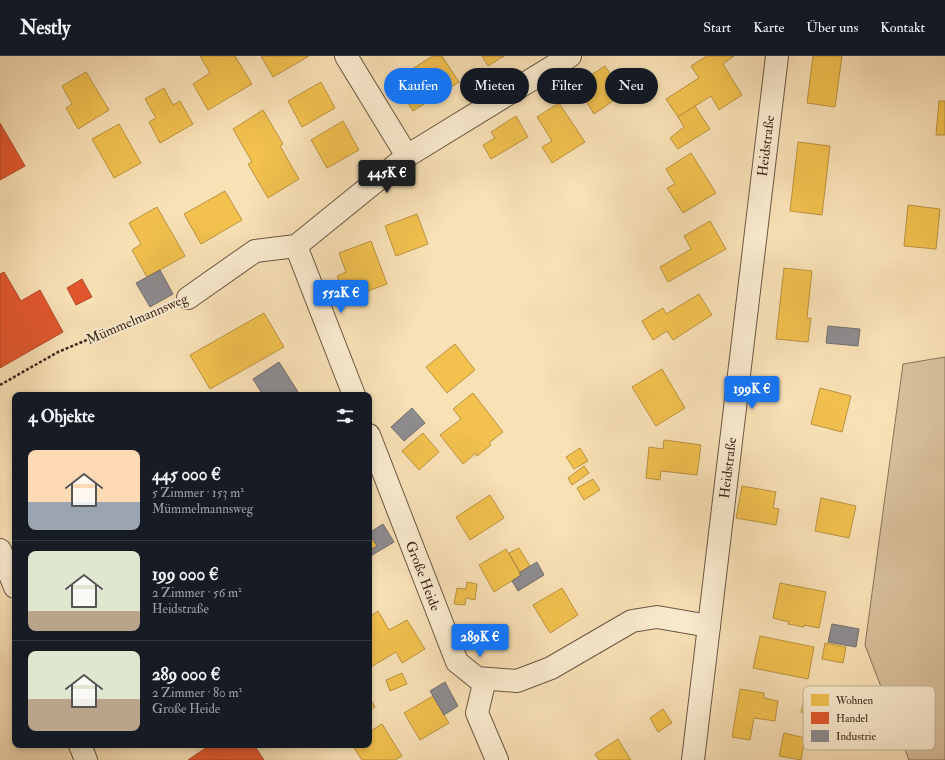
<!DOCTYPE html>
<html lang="de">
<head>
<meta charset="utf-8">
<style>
	:root { --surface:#171b24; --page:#20242c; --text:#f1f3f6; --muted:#9ea1a6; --line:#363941; --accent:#1a73e8 }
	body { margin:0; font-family:"IM FELL Double Pica",serif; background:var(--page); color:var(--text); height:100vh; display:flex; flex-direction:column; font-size:15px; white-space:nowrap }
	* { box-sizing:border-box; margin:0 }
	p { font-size:13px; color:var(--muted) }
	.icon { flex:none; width:22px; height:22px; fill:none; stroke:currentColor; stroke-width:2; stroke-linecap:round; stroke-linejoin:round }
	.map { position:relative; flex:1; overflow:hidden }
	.side { position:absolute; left:12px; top:336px; width:360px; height:356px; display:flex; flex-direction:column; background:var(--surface); border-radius:8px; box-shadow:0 2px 6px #0003 }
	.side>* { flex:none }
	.guide { position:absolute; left:384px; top:12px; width:380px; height:36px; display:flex; gap:8px }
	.price { position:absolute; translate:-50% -34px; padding:0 9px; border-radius:4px; background:var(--accent); color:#fff; font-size:13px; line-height:26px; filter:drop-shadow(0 1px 2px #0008) }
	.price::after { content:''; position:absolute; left:50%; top:24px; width:12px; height:9px; margin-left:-6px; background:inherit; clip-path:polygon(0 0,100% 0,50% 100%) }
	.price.selected { background:#222; color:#fff }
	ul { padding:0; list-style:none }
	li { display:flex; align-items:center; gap:12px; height:100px; padding:0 16px }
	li+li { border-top:1px solid var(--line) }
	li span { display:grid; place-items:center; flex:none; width:112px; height:80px; border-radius:8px; color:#555 }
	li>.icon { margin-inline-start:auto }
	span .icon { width:48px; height:48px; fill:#fffc; stroke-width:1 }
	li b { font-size:17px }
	h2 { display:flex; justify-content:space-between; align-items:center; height:48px; padding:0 16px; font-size:17px }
	.pill { padding:0 14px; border-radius:18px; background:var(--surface); box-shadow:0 2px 6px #0003; font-size:14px; line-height:36px }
	.pill.selected { background:var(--accent); color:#fff }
	header { display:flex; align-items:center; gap:24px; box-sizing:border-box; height:56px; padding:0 20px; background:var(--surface); border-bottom:1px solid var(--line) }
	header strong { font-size:19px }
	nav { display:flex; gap:22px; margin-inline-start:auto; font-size:14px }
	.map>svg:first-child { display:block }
	.green { fill:#d9c19c; stroke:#8a745d }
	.homes { fill:#f2c14e; stroke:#bb9340 }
	.shops { fill:#e4572e; stroke:#b14929 }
	.industry { fill:#8d8d92; stroke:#746e6f }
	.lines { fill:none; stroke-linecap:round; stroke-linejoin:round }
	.minor-casing { stroke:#6a5644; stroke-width:24 }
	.path { stroke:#3b271e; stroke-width:2.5; stroke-dasharray:3 2; stroke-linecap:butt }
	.minor { stroke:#fbecd0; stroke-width:22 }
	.labels { text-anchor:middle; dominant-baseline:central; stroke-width:4; stroke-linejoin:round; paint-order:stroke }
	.street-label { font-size:14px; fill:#3b271e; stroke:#fbecd0 }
	.key { fill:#fbecd0; stroke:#c1b19b; stroke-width:1 }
	.key-label { font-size:11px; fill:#3b271e }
</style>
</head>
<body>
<header>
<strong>Nestly</strong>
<nav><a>Start</a><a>Karte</a><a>Über uns</a><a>Kontakt</a></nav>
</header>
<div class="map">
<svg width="945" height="704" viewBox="0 0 945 704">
	<rect width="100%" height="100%" fill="#f9e1b6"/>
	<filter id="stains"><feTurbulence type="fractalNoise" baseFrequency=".005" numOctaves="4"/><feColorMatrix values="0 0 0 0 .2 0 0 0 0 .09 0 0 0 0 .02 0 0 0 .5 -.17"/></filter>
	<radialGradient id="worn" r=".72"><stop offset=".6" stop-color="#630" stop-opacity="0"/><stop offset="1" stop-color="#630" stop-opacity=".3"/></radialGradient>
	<!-- green -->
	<path class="green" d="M 945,301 L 945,704 L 909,704 L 865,589 L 903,308 Z"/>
	<!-- homes -->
	<g class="homes">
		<path d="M 200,0 L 235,0 L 252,28 L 208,54 L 193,28 L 210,17 Z"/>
		<path d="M 261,0 L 309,0 L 273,21 Z"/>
		<path d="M 433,0 L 442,0 L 459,26 L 413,55 L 394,24 Z"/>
		<path d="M 482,0 L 504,0 L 488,10 Z"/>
		<path d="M 707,0 L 734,0 L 723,8 L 742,39 L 719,54 L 711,40 L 678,61 L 666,43 L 699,22 L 691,10 Z"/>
		<path d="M 813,0 L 842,0 L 835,51 L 807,47 Z"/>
		<path d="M 605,10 L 623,38 L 594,58 L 576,29 Z"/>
		<path d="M 86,16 L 109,54 L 78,73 L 66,52 L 72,48 L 62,30 Z"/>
		<path d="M 321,26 L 335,52 L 302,71 L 288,45 Z"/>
		<path d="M 164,32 L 173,49 L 180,45 L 193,68 L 160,87 L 149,66 L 156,62 L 145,43 Z"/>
		<path d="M 939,45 L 945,45 L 945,79 L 936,79 Z"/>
		<path d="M 559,47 L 585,86 L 552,107 L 542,91 L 552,85 L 537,61 Z"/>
		<path d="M 695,50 L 710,73 L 678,93 L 670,82 L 684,71 L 678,61 Z"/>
		<path d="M 263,54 L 283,88 L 280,90 L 299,123 L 268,142 L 248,108 L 252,106 L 233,73 Z"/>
		<path d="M 516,60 L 528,81 L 491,103 L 483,89 L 495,82 L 491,76 Z"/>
		<path d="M 343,65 L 359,94 L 327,112 L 311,84 Z"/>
		<path d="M 119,68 L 141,107 L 114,122 L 92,83 Z"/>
		<path d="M 798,86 L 830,90 L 822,159 L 790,155 Z"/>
		<path d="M 691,97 L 716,137 L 683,157 L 667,132 L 675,128 L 666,113 Z"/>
		<path d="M 225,135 L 242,164 L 201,188 L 184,158 Z"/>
		<path d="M 908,149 L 940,153 L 936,193 L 904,190 Z"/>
		<path d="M 157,151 L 185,200 L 147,221 L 132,194 L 141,188 L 129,167 Z"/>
		<path d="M 417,158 L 428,188 L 396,200 L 385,170 Z"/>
		<path d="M 710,165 L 726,193 L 668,226 L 660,211 L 691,193 L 684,180 Z"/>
		<path d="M 371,185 L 387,228 L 346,243 L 337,220 L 346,216 L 339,197 Z"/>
		<path d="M 784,212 L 812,215 L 807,262 L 811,262 L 808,286 L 776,283 Z"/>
		<path d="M 699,238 L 712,259 L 673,284 L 667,275 L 653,284 L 642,265 L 663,252 L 666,258 Z"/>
		<path d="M 264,257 L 284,291 L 210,333 L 190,299 Z"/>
		<path d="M 455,288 L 475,314 L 447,337 L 426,311 Z"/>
		<path d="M 662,313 L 685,352 L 656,370 L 632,331 Z"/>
		<path d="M 820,332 L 851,340 L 842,376 L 811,368 Z"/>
		<path d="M 473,337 L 503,376 L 489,387 L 491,389 L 477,400 L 476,397 L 463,408 L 440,379 L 461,363 L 453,353 Z"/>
		<path d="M 423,377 L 439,396 L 419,414 L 402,395 Z"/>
		<path d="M 664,384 L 701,389 L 697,419 L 661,415 L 660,424 L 646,422 L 649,391 L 663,393 Z"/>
		<path d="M 580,392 L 588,405 L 574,413 L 566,401 Z"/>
		<path d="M 584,410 L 589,417 L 572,429 L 568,422 Z"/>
		<path d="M 593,423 L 600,434 L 584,444 L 577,432 Z"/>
		<path d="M 742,430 L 776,436 L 773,452 L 779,453 L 776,469 L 736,462 Z"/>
		<path d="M 490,439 L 504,462 L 470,484 L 456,461 Z"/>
		<path d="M 821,442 L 856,450 L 849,482 L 815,475 Z"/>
		<path d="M 369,478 L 377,490 L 369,495 Z"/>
		<path d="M 519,492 L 530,510 L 520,516 L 509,497 Z"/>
		<path d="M 506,493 L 521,519 L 494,536 L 479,509 Z"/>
		<path d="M 467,526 L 477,528 L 475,544 L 466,542 L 465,549 L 454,548 L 457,532 L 466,533 Z"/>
		<path d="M 780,527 L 826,536 L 819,572 L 804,569 L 804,571 L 788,568 L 789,566 L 773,562 Z"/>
		<path d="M 562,532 L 578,559 L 550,577 L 533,549 Z"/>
		<path d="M 378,555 L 389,574 L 407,564 L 425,593 L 402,607 L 396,596 L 369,612 L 369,561 Z"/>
		<path d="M 760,580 L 814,591 L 808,623 L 753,612 Z"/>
		<path d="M 825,587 L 846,591 L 843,607 L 822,603 Z"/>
		<path d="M 402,617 L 407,628 L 390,635 L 386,624 Z"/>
		<path d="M 740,633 L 764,637 L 764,642 L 778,645 L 775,665 L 754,662 L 750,684 L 732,681 Z"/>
		<path d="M 433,640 L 449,667 L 420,684 L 404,657 Z"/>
		<path d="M 369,641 L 375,651 L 369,655 Z"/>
		<path d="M 805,641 L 819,644 L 815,660 L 801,656 Z"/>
		<path d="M 663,653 L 672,667 L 658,676 L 650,662 Z"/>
		<path d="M 382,668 L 402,700 L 395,704 L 362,704 L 352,689 L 369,689 L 369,676 Z"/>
		<path d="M 784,677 L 805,682 L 801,704 L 779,700 Z"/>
		<path d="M 618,683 L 631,704 L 599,704 L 595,698 Z"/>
	</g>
	<!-- shops -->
	<g class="shops">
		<path d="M 0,67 L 25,110 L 0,124 Z"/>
		<path d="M 4,216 L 21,245 L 40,234 L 63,276 L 0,312 L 0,218 Z"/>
		<path d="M 82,223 L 92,241 L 76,249 L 67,232 Z"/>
		<path d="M 210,689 L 254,689 L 264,704 L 188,704 Z"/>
	</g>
	<!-- industry -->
	<g class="industry">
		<path d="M 160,214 L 173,238 L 150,251 L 136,227 Z"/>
		<path d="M 828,270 L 860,273 L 858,290 L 826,287 Z"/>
		<path d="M 279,306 L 300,339 L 263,339 L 253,323 Z"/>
		<path d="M 412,352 L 425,367 L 404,385 L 391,371 Z"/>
		<path d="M 383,468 L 394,486 L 369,501 L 369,495 L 377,490 L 369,477 Z"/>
		<path d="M 537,506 L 544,519 L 518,535 L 512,525 L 521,519 L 519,517 Z"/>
		<path d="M 832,568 L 859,573 L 856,591 L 828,586 Z"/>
		<path d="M 445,626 L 458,650 L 444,659 L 430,635 Z"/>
	</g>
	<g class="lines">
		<!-- minor casing -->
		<g class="minor-casing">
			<g id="minor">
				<path d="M 346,0 L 407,100"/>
				<path d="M 296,190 L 354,339"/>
				<path d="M 188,242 L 255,195 L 296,190 L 407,100 L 570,0"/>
				<path d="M 369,379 L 457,606 L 477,622 L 517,625 L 551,612 L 632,565 L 657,561 L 709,570"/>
				<path d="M 0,494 L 15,531"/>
				<path d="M 485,623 L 477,657 L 497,704"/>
				<path d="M 80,689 L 86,704"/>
				<path d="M 693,704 L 777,0"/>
			</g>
		</g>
		<!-- path -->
		<path class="path" d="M 0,329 L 58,296 L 168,250"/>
		<!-- minor -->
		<use href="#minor" class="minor"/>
	</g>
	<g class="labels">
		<!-- street labels -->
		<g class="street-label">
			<text transform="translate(766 90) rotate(-83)">Heidstraße</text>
			<text transform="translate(137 263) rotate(-23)">Mümmelmannsweg</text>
			<text transform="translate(728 412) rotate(-83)">Heidstraße</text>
			<text transform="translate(423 520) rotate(69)">Große Heide</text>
		</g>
	</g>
	<!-- legend -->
	<rect x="803" y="630" width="132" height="64" rx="6" class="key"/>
	<rect x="811" y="638" width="18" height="12" fill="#f2c14e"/>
	<rect x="811" y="656" width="18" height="12" fill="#e4572e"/>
	<rect x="811" y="674" width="18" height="12" fill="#8d8d92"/>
	<g class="key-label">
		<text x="836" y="648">Wohnen</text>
		<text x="836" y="666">Handel</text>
		<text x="836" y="684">Industrie</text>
	</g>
	<rect width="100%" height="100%" filter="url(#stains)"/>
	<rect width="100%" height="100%" fill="url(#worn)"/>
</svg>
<b class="price selected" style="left:387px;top:138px">445K €</b>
<b class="price" style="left:341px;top:258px">552K €</b>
<b class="price" style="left:752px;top:354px">199K €</b>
<b class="price" style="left:480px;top:602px">289K €</b>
<div class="guide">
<a class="pill selected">Kaufen</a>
<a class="pill">Mieten</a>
<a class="pill">Filter</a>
<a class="pill">Neu</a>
</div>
<section class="side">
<h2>4 Objekte<svg class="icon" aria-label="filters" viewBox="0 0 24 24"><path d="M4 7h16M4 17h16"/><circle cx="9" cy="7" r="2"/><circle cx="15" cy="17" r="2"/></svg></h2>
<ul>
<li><span style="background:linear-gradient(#ffd9b3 65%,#9aa5b1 0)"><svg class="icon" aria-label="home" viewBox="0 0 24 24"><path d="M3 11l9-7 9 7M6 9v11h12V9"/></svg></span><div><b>445 000 €</b><p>5 Zimmer · 153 m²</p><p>Mümmelmannsweg</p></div></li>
<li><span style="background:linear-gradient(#dfe7d0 75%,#b9a48a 0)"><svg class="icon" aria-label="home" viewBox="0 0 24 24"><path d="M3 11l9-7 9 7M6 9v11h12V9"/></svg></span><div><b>199 000 €</b><p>2 Zimmer · 56 m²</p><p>Heidstraße</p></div></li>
<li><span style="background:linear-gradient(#dfe7d0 60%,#b9a48a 0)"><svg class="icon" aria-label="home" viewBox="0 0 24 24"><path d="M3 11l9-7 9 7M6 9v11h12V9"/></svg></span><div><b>289 000 €</b><p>2 Zimmer · 80 m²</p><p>Große Heide</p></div></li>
</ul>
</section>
</div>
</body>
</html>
